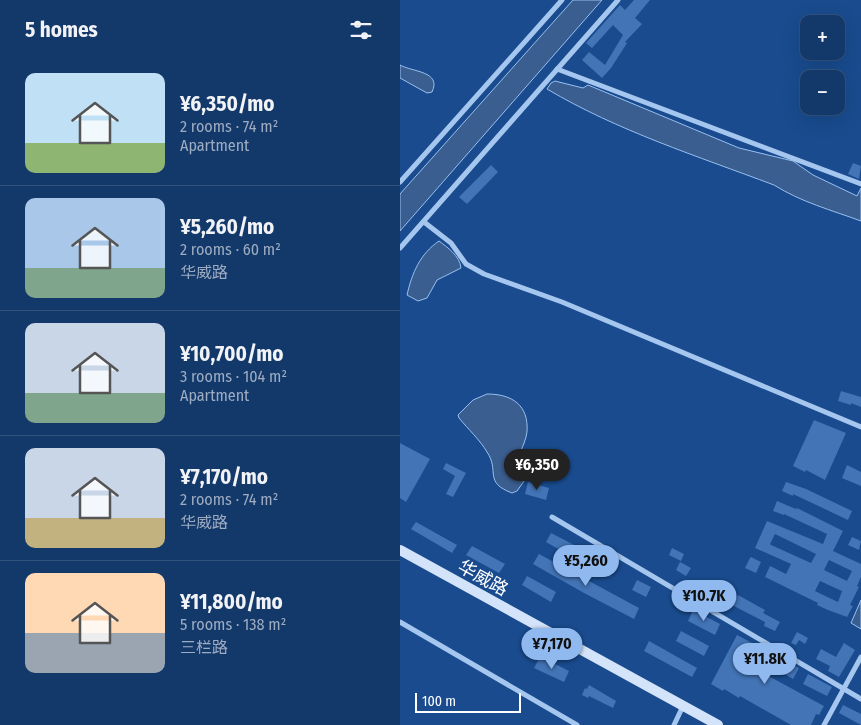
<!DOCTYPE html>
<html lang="en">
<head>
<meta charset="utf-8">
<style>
	:root { --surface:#13386a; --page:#204372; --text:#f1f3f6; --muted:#9dacc1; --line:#32527e; --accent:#90b9f0 }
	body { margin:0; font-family:"Fira Sans Condensed","Noto Sans SC",sans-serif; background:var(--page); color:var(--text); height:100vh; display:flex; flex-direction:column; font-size:19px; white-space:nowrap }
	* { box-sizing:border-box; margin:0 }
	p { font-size:16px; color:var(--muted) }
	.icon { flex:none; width:28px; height:28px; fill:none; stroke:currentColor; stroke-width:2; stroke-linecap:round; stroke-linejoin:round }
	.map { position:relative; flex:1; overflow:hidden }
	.drawer { display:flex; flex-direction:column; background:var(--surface); width:400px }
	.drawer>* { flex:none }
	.buttons { position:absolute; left:400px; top:15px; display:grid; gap:10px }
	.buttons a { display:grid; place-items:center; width:45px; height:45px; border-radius:10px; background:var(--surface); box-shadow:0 5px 20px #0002,0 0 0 1px var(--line); font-size:25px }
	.scale { position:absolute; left:15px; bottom:12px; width:106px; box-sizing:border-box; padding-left:5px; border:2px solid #fff; border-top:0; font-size:14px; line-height:18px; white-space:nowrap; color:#fff; -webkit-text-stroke:4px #194b8e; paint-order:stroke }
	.price { position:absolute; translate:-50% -42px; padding:0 11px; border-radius:18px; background:var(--accent); color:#111; font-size:16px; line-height:32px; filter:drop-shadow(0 1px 2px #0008) }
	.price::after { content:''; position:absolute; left:50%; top:30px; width:15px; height:11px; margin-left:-8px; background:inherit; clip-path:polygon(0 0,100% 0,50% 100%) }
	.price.current { background:#222; color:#fff }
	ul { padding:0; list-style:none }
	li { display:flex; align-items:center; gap:15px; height:125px; padding:0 25px }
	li+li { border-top:1px solid var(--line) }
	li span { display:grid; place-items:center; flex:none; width:140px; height:100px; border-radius:10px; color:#555 }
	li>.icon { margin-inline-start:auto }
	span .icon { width:60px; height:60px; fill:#fffc; stroke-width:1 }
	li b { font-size:21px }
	h2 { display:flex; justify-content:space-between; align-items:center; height:60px; padding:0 25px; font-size:21px }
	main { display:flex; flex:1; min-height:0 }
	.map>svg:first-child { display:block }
	.water { fill:#3a5e8f; stroke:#98c0f1 }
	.building { fill:#4274b6; fill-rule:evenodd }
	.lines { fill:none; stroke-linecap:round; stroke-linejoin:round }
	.minor { stroke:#a5c6ee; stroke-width:5 }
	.secondary { stroke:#d3e3fa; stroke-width:10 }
	.labels { text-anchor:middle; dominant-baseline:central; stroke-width:4; stroke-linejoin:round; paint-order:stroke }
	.street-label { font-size:18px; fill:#fff; stroke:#194b8e }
</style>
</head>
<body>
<main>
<section class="drawer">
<h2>5 homes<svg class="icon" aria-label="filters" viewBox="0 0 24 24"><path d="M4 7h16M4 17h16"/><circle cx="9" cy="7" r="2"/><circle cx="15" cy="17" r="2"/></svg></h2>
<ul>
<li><span style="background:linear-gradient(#bfe0f5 70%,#8fb573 0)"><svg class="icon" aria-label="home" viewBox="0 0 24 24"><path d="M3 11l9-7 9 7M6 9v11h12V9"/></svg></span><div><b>¥6,350/mo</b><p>2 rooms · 74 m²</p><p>Apartment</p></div></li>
<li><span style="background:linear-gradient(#a9c7e8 70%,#7fa58c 0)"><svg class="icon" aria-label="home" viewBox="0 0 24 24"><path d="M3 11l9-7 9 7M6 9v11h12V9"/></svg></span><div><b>¥5,260/mo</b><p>2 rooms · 60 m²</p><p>华威路</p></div></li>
<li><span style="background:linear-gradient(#c9d6e8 70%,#7fa58c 0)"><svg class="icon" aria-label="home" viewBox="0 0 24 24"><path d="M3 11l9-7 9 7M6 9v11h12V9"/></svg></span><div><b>¥10,700/mo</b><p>3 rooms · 104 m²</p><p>Apartment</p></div></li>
<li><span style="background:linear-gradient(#c9d6e8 70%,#c2b280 0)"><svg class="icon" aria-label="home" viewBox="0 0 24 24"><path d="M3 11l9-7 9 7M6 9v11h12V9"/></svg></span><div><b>¥7,170/mo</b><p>2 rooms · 74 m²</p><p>华威路</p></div></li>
<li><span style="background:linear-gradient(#ffd9b3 60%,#9aa5b1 0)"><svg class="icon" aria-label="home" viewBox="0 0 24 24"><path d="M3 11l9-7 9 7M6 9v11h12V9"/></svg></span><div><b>¥11,800/mo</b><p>5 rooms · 138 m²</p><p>三栏路</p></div></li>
</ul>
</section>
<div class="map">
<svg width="461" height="725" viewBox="0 0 461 725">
	<rect width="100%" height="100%" fill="#194b8e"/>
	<!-- water -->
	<g class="water">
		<path d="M 173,0 L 202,0 L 0,231 L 0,194 Z"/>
		<path d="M 0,65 C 12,72 42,71 32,92 L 27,93 L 0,78 Z"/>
		<path d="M 155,81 L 183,88 L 188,85 L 339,148 L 393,161 L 413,175 L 457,196 L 461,188 L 461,221 C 431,210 401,202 374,185 C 297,156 218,131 147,89 L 151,83 Z"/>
		<path d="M 39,241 C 47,247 60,256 61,268 L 37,280 L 27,298 L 18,301 L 7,295 C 12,273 20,254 39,241 Z"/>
		<path d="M 87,394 C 112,394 129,405 127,432 C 126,440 122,448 119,455 L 129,459 L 132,470 L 117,491 L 112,493 C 83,482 100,471 87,452 C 80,440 68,429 59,418 L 58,415 L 73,400 Z"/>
		<path d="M 461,600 L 461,629 L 451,623 Z"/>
	</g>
	<!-- building -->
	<g class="building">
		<path d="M 234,0 L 250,0 L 235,18 L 242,24 L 225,42 L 227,43 L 211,68 L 202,78 L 182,60 L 189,52 L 205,65 L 223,35 L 213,25 L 192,48 L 186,43 L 220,5 L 225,10 Z"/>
		<path d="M 453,163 L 461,166 L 459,179 L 448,174 Z"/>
		<path d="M 91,165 L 98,172 L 67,204 L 59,197 Z"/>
		<path d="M 441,391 L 461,397 L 461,407 L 451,403 L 451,405 L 438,401 Z"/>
		<path d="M 414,420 L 446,433 L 425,480 L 406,470 L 405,472 L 393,466 Z"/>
		<path d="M 0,443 L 30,459 L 6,502 L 0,498 Z"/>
		<path d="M 46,463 L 66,473 L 53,497 L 46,494 L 55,476 L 43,469 Z"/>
		<path d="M 447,465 L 461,472 L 461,486 L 442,478 Z"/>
		<path d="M 128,482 L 149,488 L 146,500 L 125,494 Z"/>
		<path d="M 386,482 L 406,489 L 452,511 L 448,520 L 393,494 L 393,496 L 382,491 Z"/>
		<path d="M 377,501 L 396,509 L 397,508 L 443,531 L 433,551 L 461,564 L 461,577 L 457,586 L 459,587 L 450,605 L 453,606 L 447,617 L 428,610 L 417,605 L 418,603 L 365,577 L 370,566 L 386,574 L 391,564 L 355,548 L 367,521 L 423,544 L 427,534 L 384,514 L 384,515 L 373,511 ZM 375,534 L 416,554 L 411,563 L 371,545 L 370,544 ZM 429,560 L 452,571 L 447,581 L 424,570 ZM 420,581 L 442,591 L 438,602 L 415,591 Z"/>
		<path d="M 16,522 L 57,545 L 52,553 L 11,529 Z"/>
		<path d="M 151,533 L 180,548 L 174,558 L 146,542 Z"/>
		<path d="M 452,537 L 461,541 L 459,550 L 448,545 Z"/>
		<path d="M 72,546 L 105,564 L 99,573 L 66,555 Z"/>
		<path d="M 272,548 L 284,554 L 281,561 L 269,555 Z"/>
		<path d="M 139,554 L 239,608 L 234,619 L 184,593 L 133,564 Z"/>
		<path d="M 351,557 L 361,562 L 356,573 L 345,568 L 350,558 Z"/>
		<path d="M 205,562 L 215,567 L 210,577 L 200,572 Z"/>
		<path d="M 280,562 L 291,568 L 286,576 L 276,570 Z"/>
		<path d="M 127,576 L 156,592 L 151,602 L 122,585 Z"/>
		<path d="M 237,580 L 251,587 L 246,597 L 232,590 Z"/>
		<path d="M 338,595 L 365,610 L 363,613 L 380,622 L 375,631 L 364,626 L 365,622 L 332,605 Z"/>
		<path d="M 293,610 L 320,624 L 315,635 L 288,621 Z"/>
		<path d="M 281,631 L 309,646 L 304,656 L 276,641 Z"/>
		<path d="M 397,632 L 408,638 L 405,644 L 399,640 L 396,645 L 391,643 Z"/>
		<path d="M 337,635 L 399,668 L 393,679 L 344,650 L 339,660 L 424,706 L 419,715 L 416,714 L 411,725 L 391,725 L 340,696 L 339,698 L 324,689 L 323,691 L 311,684 Z"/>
		<path d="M 249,641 L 297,668 L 292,677 L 244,651 Z"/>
		<path d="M 444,643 L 455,650 L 439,677 L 428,671 L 430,666 L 416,659 L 421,649 L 436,657 Z"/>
		<path d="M 140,657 L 155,666 L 155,664 L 169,671 L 164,682 L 134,668 Z"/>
		<path d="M 408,674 L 432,687 L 427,696 L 403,684 Z"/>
		<path d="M 189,685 L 216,701 L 213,708 L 189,696 L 188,698 L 182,695 L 185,688 L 187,689 Z"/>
		<path d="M 443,705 L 461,714 L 461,725 L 439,713 Z"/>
	</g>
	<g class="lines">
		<!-- minor -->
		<g class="minor">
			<path d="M 157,69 L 461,184"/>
			<path d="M 0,182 L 162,0"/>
			<path d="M 24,222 L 51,243 L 66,264 L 84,274 L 162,302 L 461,427"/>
			<path d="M 0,248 L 218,0"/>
			<path d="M 152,517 L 461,699"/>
			<path d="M 0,622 L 177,725"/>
			<path d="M 274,725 L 283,706"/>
			<path d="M 424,725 L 461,657"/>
		</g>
		<!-- secondary -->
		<path class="secondary" d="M 0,550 L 318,725"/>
	</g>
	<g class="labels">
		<!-- street labels -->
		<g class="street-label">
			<text transform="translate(83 578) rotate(29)">华威路</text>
		</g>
	</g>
</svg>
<div class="buttons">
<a>+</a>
<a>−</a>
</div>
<div class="scale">100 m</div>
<b class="price current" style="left:137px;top:491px">¥6,350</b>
<b class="price" style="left:186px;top:587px">¥5,260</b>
<b class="price" style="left:304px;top:622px">¥10.7K</b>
<b class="price" style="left:152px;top:670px">¥7,170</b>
<b class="price" style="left:365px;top:685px">¥11.8K</b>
</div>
</main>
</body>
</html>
